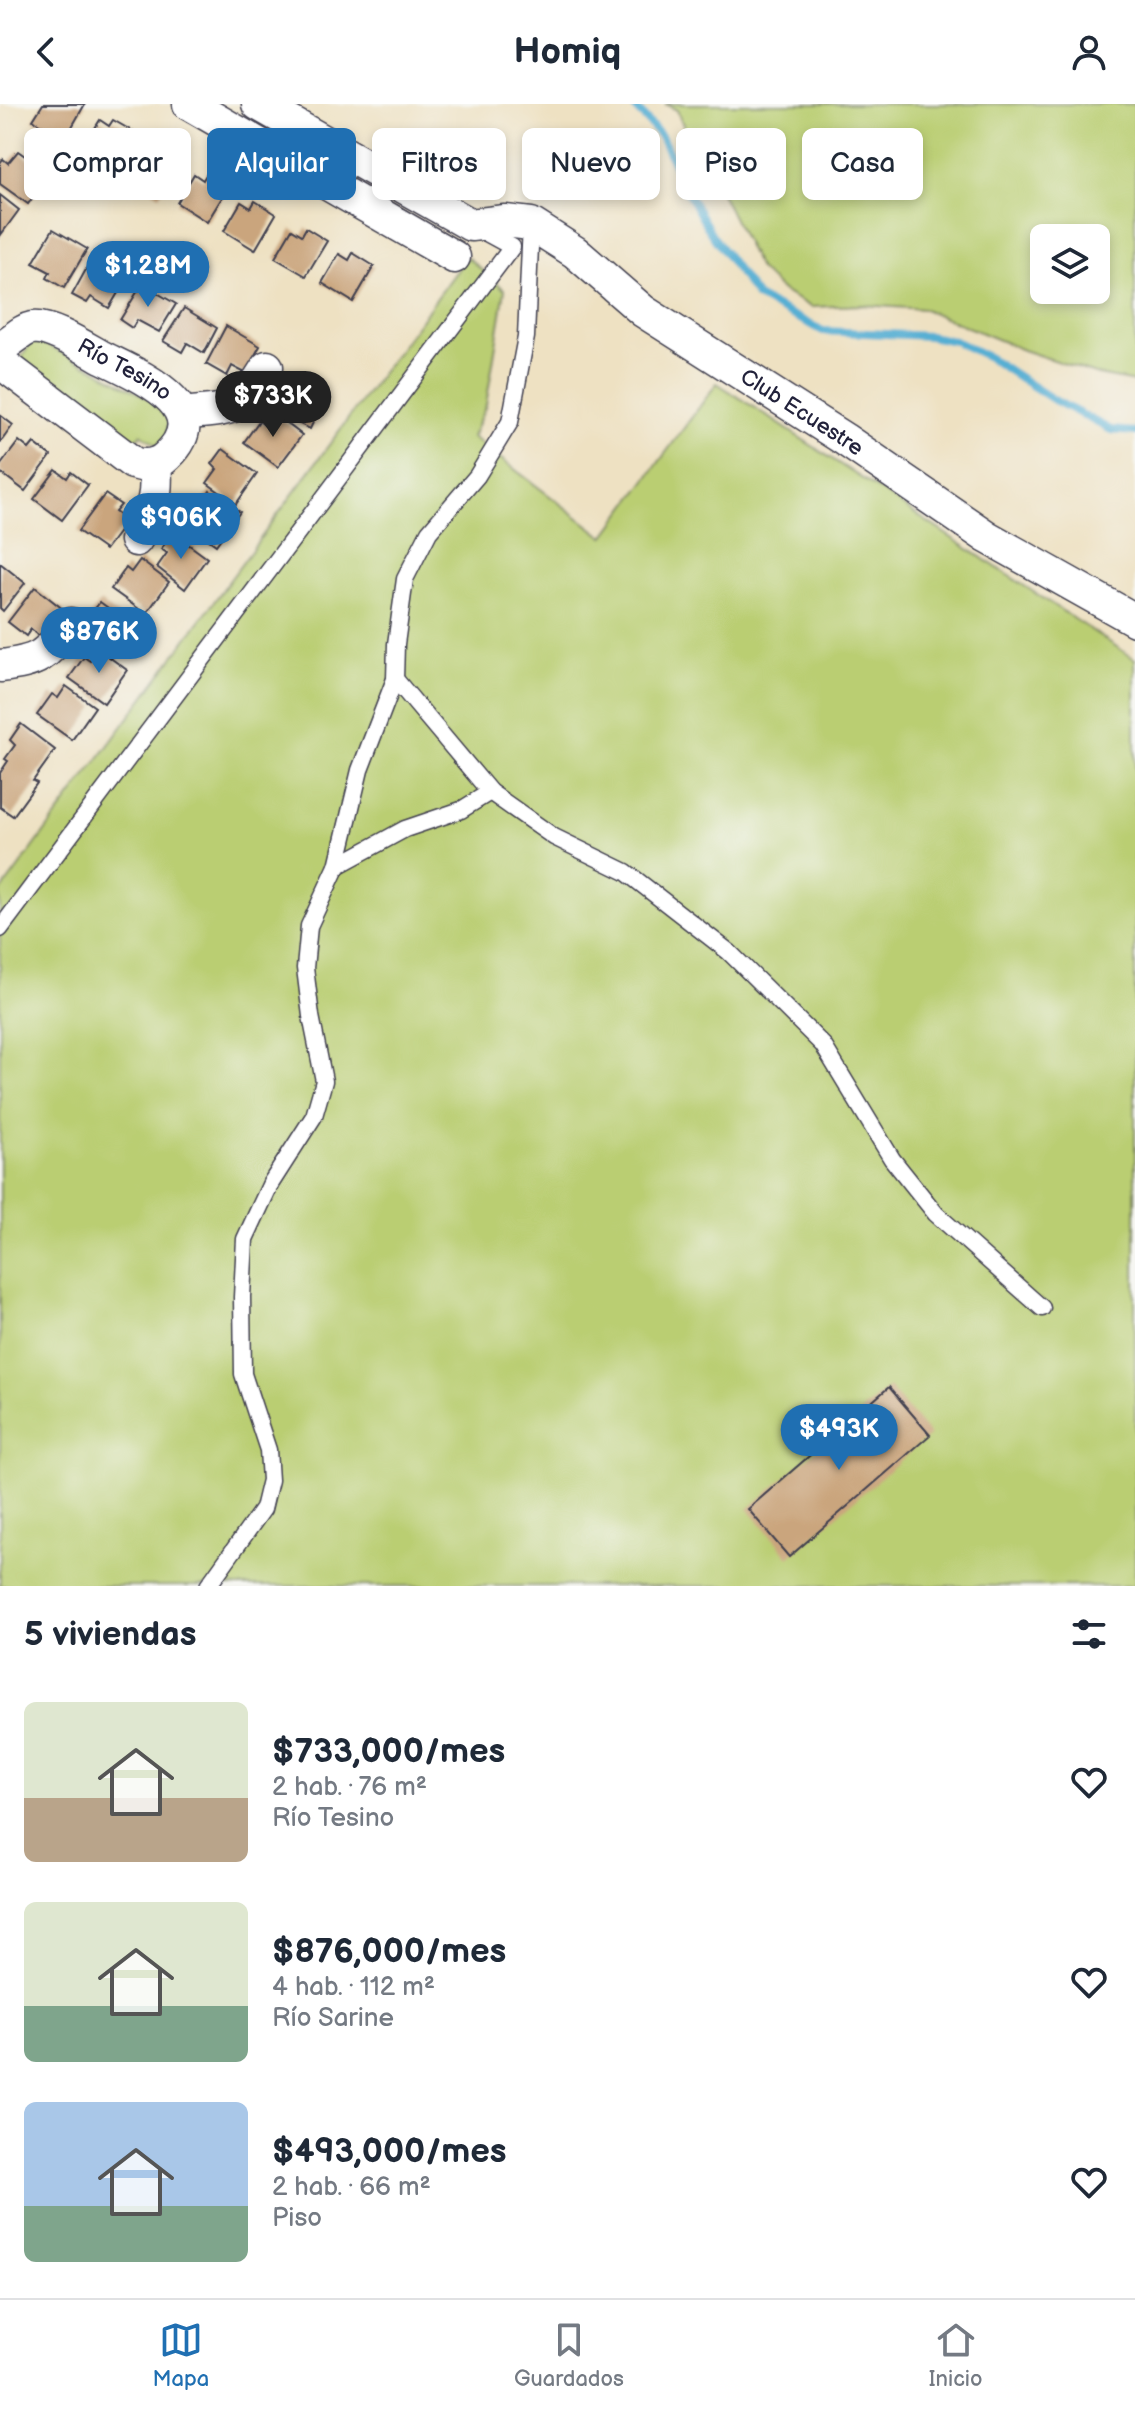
<!DOCTYPE html>
<html lang="es">
<head>
<meta charset="utf-8">
<style>
	:root { --surface:#fff; --page:#f2f2f3; --text:#1f2937; --muted:#747a83; --line:#e0e1e3; --accent:#1f6fb2 }
	body { margin:0; font-family:"Balsamiq Sans",sans-serif; background:var(--page); color:var(--text); height:100vh; display:flex; flex-direction:column; font-size:30px; white-space:nowrap }
	* { box-sizing:border-box; margin:0 }
	p { font-size:26px; color:var(--muted) }
	.icon { flex:none; width:44px; height:44px; fill:none; stroke:currentColor; stroke-width:2; stroke-linecap:round; stroke-linejoin:round }
	.map { position:relative; height:1482px; overflow:hidden }
	.details { display:flex; flex-direction:column; background:var(--surface); flex:1 }
	.details>* { flex:none }
	.hud { position:absolute; left:24px; top:24px; width:1088px; height:72px; display:flex; gap:16px }
	.buttons { position:absolute; left:1030px; top:120px; display:grid; gap:16px }
	.buttons a { display:grid; place-items:center; width:80px; height:80px; border-radius:12px; background:var(--surface); box-shadow:0 4px 12px #0003; font-size:40px }
	.price { position:absolute; translate:-50% -68px; padding:0 18px; border-radius:28px; background:var(--accent); color:#fff; font-size:26px; line-height:52px; filter:drop-shadow(0 2px 4px #0008) }
	.price::after { content:''; position:absolute; left:50%; top:48px; width:24px; height:18px; margin-left:-12px; background:inherit; clip-path:polygon(0 0,100% 0,50% 100%) }
	.price.current { background:#222; color:#fff }
	ul { padding:0; list-style:none }
	li { display:flex; align-items:center; gap:24px; height:200px; padding:0 24px }
	li span { display:grid; place-items:center; flex:none; width:224px; height:160px; border-radius:12px; color:#555 }
	li>.icon { margin-inline-start:auto }
	span .icon { width:96px; height:96px; fill:#fffc; stroke-width:1 }
	li b { font-size:34px }
	h2 { display:flex; justify-content:space-between; align-items:center; height:96px; padding:0 24px; font-size:34px }
	.chip { padding:0 28px; border-radius:12px; background:var(--surface); box-shadow:0 4px 12px #0003; font-size:28px; line-height:72px }
	.chip.current { background:var(--accent); color:#fff }
	header { display:flex; justify-content:space-between; align-items:center; height:104px; padding:0 24px; background:var(--surface); font-size:36px; font-weight:800 }
	.tabs { display:flex; justify-content:space-around; align-items:center; height:112px; border-top:2px solid var(--line); background:var(--surface); font-size:22px; color:var(--muted) }
	.tabs a { display:grid; justify-items:center; gap:4px }
	.tabs .current { color:var(--accent) }
	.map>svg:first-child { display:block }
	.green { fill:#bace72; stroke:#6e7856; stroke-width:2; fill-rule:evenodd }
	.lines { fill:none; stroke-linecap:round; stroke-linejoin:round }
	.stream { stroke:#56afd3; stroke-width:8 }
	.building { fill:#caa57d }
	.lane-casing { stroke:#413f4f; stroke-width:19 }
	.street-casing { stroke:#413f4f; stroke-width:35 }
	.lane { stroke:#fff; stroke-width:16 }
	.street { stroke:#fff; stroke-width:32 }
	.labels { text-anchor:middle; dominant-baseline:central; stroke-width:6; stroke-linejoin:round; paint-order:stroke }
	.street-label { font-size:22px; fill:#22223b; stroke:#f6f6f2 }
</style>
</head>
<body>
<header><svg class="icon" aria-label="back" viewBox="0 0 24 24"><path d="M15 5l-7 7 7 7"/></svg>Homiq<svg class="icon" aria-label="person" viewBox="0 0 24 24"><circle cx="12" cy="8" r="4"/><path d="M4 21q1-7 8-7t8 7"/></svg></header>
<div class="map">
<svg width="1135" height="1482" viewBox="0 0 1135 1482">
	<rect width="100%" height="100%" fill="#f6f6f2"/>
	<filter id="ink" filterUnits="userSpaceOnUse"><feTurbulence type="fractalNoise" baseFrequency=".0125" numOctaves="2"/><feDisplacementMap in="SourceGraphic" scale="16" xChannelSelector="R" yChannelSelector="G"/><feConvolveMatrix kernelMatrix="1 2 1 2 8 2 1 2 1" color-interpolation-filters="sRGB"/></filter>
	<filter id="wash" filterUnits="userSpaceOnUse"><feTurbulence type="fractalNoise" baseFrequency=".006" numOctaves="4" result="noise"/><feDisplacementMap in="SourceGraphic" scale="32" xChannelSelector="R" yChannelSelector="G"/><feGaussianBlur stdDeviation="1.8" result="paint"/><feColorMatrix in="noise" values="0 0 0 0 0 0 0 0 0 0 0 0 0 0 0 0 0 1.4 0 .05"/><feComposite in="paint" operator="in"/></filter>
	<g filter="url(#wash)">
		<rect width="100%" height="100%" fill="#eee1c2"/>
		<!-- green -->
		<g class="green">
			<path d="M 665,0 L 1135,0 L 1135,278 L 1098,271 L 1023,246 L 924,205 L 862,201 L 811,203 L 782,187 L 759,165 L 709,65 L 689,36 L 677,6 ZM 1044,134 L 1096,134 L 1096,186 L 1044,186 Z"/>
			<path d="M 467,153 L 505,186 L 486,301 L 472,333 L 604,433 L 717,279 L 1135,555 L 1135,1482 L 0,1482 L 0,789 Z"/>
			<path d="M 38,237 L 97,266 L 171,307 L 163,345 L 141,330 L 126,346 L 22,263 L 22,253 L 31,239 Z"/>
		</g>
		<g class="lines">
			<!-- stream -->
			<path class="stream" d="M 632,0 L 661,32 L 685,84 L 712,131 L 757,193 L 823,227 L 929,232 L 955,237 L 988,253 L 1054,296 L 1111,326 L 1135,328"/>
		</g>
		<g id="blocks">
			<!-- building -->
			<g class="building">
				<path d="M 43,0 L 85,0 L 65,35 L 33,16 Z"/>
				<path d="M 100,16 L 109,22 L 113,16 L 134,28 L 113,64 L 82,45 Z"/>
				<path d="M 146,43 L 156,49 L 160,43 L 181,55 L 160,91 L 129,72 Z"/>
				<path d="M 18,47 L 50,70 L 28,100 L 0,80 L 0,59 L 3,55 L 8,59 Z"/>
				<path d="M 207,69 L 229,82 L 207,118 L 177,99 L 194,70 L 203,76 Z"/>
				<path d="M 0,91 L 19,106 L 0,132 Z"/>
				<path d="M 255,97 L 276,110 L 255,146 L 224,127 L 241,98 L 251,104 Z"/>
				<path d="M 306,124 L 327,137 L 306,172 L 275,154 L 292,125 L 302,131 Z"/>
				<path d="M 53,125 L 87,145 L 64,184 L 47,174 L 50,168 L 33,159 Z"/>
				<path d="M 353,149 L 374,162 L 353,198 L 322,179 L 339,150 L 349,156 Z"/>
				<path d="M 94,151 L 128,172 L 109,204 L 91,193 L 87,199 L 72,191 Z"/>
				<path d="M 142,180 L 176,200 L 159,228 L 137,216 L 132,224 L 120,216 Z"/>
				<path d="M 184,204 L 217,224 L 204,249 L 187,239 L 182,248 L 163,237 Z"/>
				<path d="M 226,222 L 260,242 L 245,269 L 232,262 L 227,272 L 206,260 Z"/>
				<path d="M 288,273 L 326,291 L 310,325 L 279,310 L 286,293 L 280,290 Z"/>
				<path d="M 273,309 L 302,331 L 278,363 L 244,338 L 259,317 L 264,321 Z"/>
				<path d="M 0,311 L 13,321 L 0,339 Z"/>
				<path d="M 19,337 L 29,345 L 34,339 L 51,352 L 25,387 L 0,368 L 0,362 Z"/>
				<path d="M 223,345 L 257,370 L 236,400 L 207,379 L 217,365 L 212,360 Z"/>
				<path d="M 56,366 L 67,374 L 71,368 L 88,381 L 62,416 L 34,395 Z"/>
				<path d="M 210,387 L 240,408 L 216,441 L 182,416 L 197,395 L 202,399 Z"/>
				<path d="M 105,390 L 121,401 L 115,408 L 127,417 L 105,446 L 78,427 Z"/>
				<path d="M 173,429 L 207,454 L 185,485 L 157,463 L 167,449 L 161,445 Z"/>
				<path d="M 140,456 L 169,478 L 146,510 L 111,485 L 126,464 L 131,468 Z"/>
				<path d="M 0,459 L 25,479 L 3,507 L 0,504 Z"/>
				<path d="M 35,483 L 64,506 L 42,534 L 31,525 L 26,532 L 8,518 Z"/>
				<path d="M 100,498 L 134,523 L 112,553 L 84,532 L 94,518 L 88,514 Z"/>
				<path d="M 98,545 L 127,566 L 104,599 L 69,574 L 84,553 L 90,557 Z"/>
				<path d="M 66,582 L 95,603 L 72,636 L 37,611 L 52,590 L 58,594 Z"/>
				<path d="M 21,620 L 55,646 L 33,677 L 37,679 L 13,712 L 0,703 L 0,669 L 8,657 L 5,655 L 15,641 L 10,636 Z"/>
				<path d="M 889,1283 L 930,1331 L 789,1453 L 748,1405 Z"/>
			</g>
		</g>
	</g>
	<g filter="url(#ink)">
		<use href="#blocks" fill-opacity="0" stroke="#413f4f" stroke-width="2"/>
		<g class="lines">
			<!-- lane casing -->
			<g class="lane-casing">
				<g id="lane">
					<path d="M 395,575 L 490,688 L 554,733 L 626,768 L 729,848 L 823,941 L 892,1055 L 936,1110 L 1042,1204"/>
					<path d="M 337,762 L 405,725 L 461,706 L 490,688"/>
					<path d="M 0,825 L 512,143 L 479,125"/>
					<path d="M 208,1482 L 263,1405 L 270,1376 L 268,1346 L 243,1270 L 242,1193 L 245,1135 L 271,1079 L 314,1012 L 324,977 L 311,912 L 305,864 L 309,822 L 337,762 L 360,666 L 395,575 L 396,540 L 405,475 L 429,428 L 477,372 L 510,318 L 526,233 L 531,120"/>
				</g>
			</g>
			<!-- street casing -->
			<g class="street-casing">
				<g id="street">
					<path d="M 189,0 L 454,153"/>
					<path id="s1" d="M 258,0 L 471,121 L 505,117 L 531,120 L 575,148 L 643,207 L 844,335 L 987,433 L 1135,516"/>
					<path id="s2" d="M 0,243 C 12,238 21,226 32,224 C 49,221 84,243 100,252 C 135,270 219,302 167,352 C 157,362 145,363 133,359 L 0,258"/>
					<path d="M 182,310 C 233,304 239,310 267,263"/>
					<path d="M 136,436 C 153,411 158,390 155,360"/>
					<path d="M 0,562 C 42,557 45,551 71,520"/>
				</g>
			</g>
			<!-- lane -->
			<use href="#lane" class="lane"/>
			<!-- street -->
			<use href="#street" class="street"/>
		</g>
	</g>
	<g class="labels">
		<!-- street labels -->
		<g class="street-label">
			<text stroke="none"><textPath href="#s2" startOffset="140">Río Tesino</textPath></text>
			<text stroke="none"><textPath href="#s1" startOffset="636">Club Ecuestre</textPath></text>
		</g>
	</g>
</svg>
<div class="buttons">
<a><svg class="icon" aria-label="layers" viewBox="0 0 24 24"><path d="M12 4l9 5-9 5-9-5zM3 14l9 5 9-5"/></svg></a>
</div>
<b class="price" style="left:148px;top:205px">$1.28M</b>
<b class="price current" style="left:273px;top:335px">$733K</b>
<b class="price" style="left:181px;top:457px">$906K</b>
<b class="price" style="left:99px;top:571px">$876K</b>
<b class="price" style="left:839px;top:1368px">$493K</b>
<div class="hud">
<a class="chip">Comprar</a>
<a class="chip current">Alquilar</a>
<a class="chip">Filtros</a>
<a class="chip">Nuevo</a>
<a class="chip">Piso</a>
<a class="chip">Casa</a>
</div>
</div>
<section class="details">
<h2>5 viviendas<svg class="icon" aria-label="filters" viewBox="0 0 24 24"><path d="M4 7h16M4 17h16"/><circle cx="9" cy="7" r="2"/><circle cx="15" cy="17" r="2"/></svg></h2>
<ul>
<li><span style="background:linear-gradient(#dfe7d0 60%,#b9a48a 0)"><svg class="icon" aria-label="home" viewBox="0 0 24 24"><path d="M3 11l9-7 9 7M6 9v11h12V9"/></svg></span><div><b>$733,000/mes</b><p>2 hab. · 76 m²</p><p>Río Tesino</p></div><svg class="icon" aria-label="heart" viewBox="0 0 24 24"><path d="M12 20l-8-8c-3-5 5-10 8-4 3-6 11-1 8 4z"/></svg></li>
<li><span style="background:linear-gradient(#dfe7d0 65%,#7fa58c 0)"><svg class="icon" aria-label="home" viewBox="0 0 24 24"><path d="M3 11l9-7 9 7M6 9v11h12V9"/></svg></span><div><b>$876,000/mes</b><p>4 hab. · 112 m²</p><p>Río Sarine</p></div><svg class="icon" aria-label="heart" viewBox="0 0 24 24"><path d="M12 20l-8-8c-3-5 5-10 8-4 3-6 11-1 8 4z"/></svg></li>
<li><span style="background:linear-gradient(#a9c7e8 65%,#7fa58c 0)"><svg class="icon" aria-label="home" viewBox="0 0 24 24"><path d="M3 11l9-7 9 7M6 9v11h12V9"/></svg></span><div><b>$493,000/mes</b><p>2 hab. · 66 m²</p><p>Piso</p></div><svg class="icon" aria-label="heart" viewBox="0 0 24 24"><path d="M12 20l-8-8c-3-5 5-10 8-4 3-6 11-1 8 4z"/></svg></li>
</ul>
</section>
<nav class="tabs">
<a class="current"><svg class="icon" aria-label="map" viewBox="0 0 24 24"><path d="M3 6l6-2 6 2 6-2v14l-6 2-6-2-6 2zM9 4v14M15 6v14"/></svg>Mapa</a>
<a><svg class="icon" aria-label="saved" viewBox="0 0 24 24"><path d="M7 4h10v16l-5-4-5 4z"/></svg>Guardados</a>
<a><svg class="icon" aria-label="home" viewBox="0 0 24 24"><path d="M3 11l9-7 9 7M6 9v11h12V9"/></svg>Inicio</a>
</nav>
</body>
</html>
